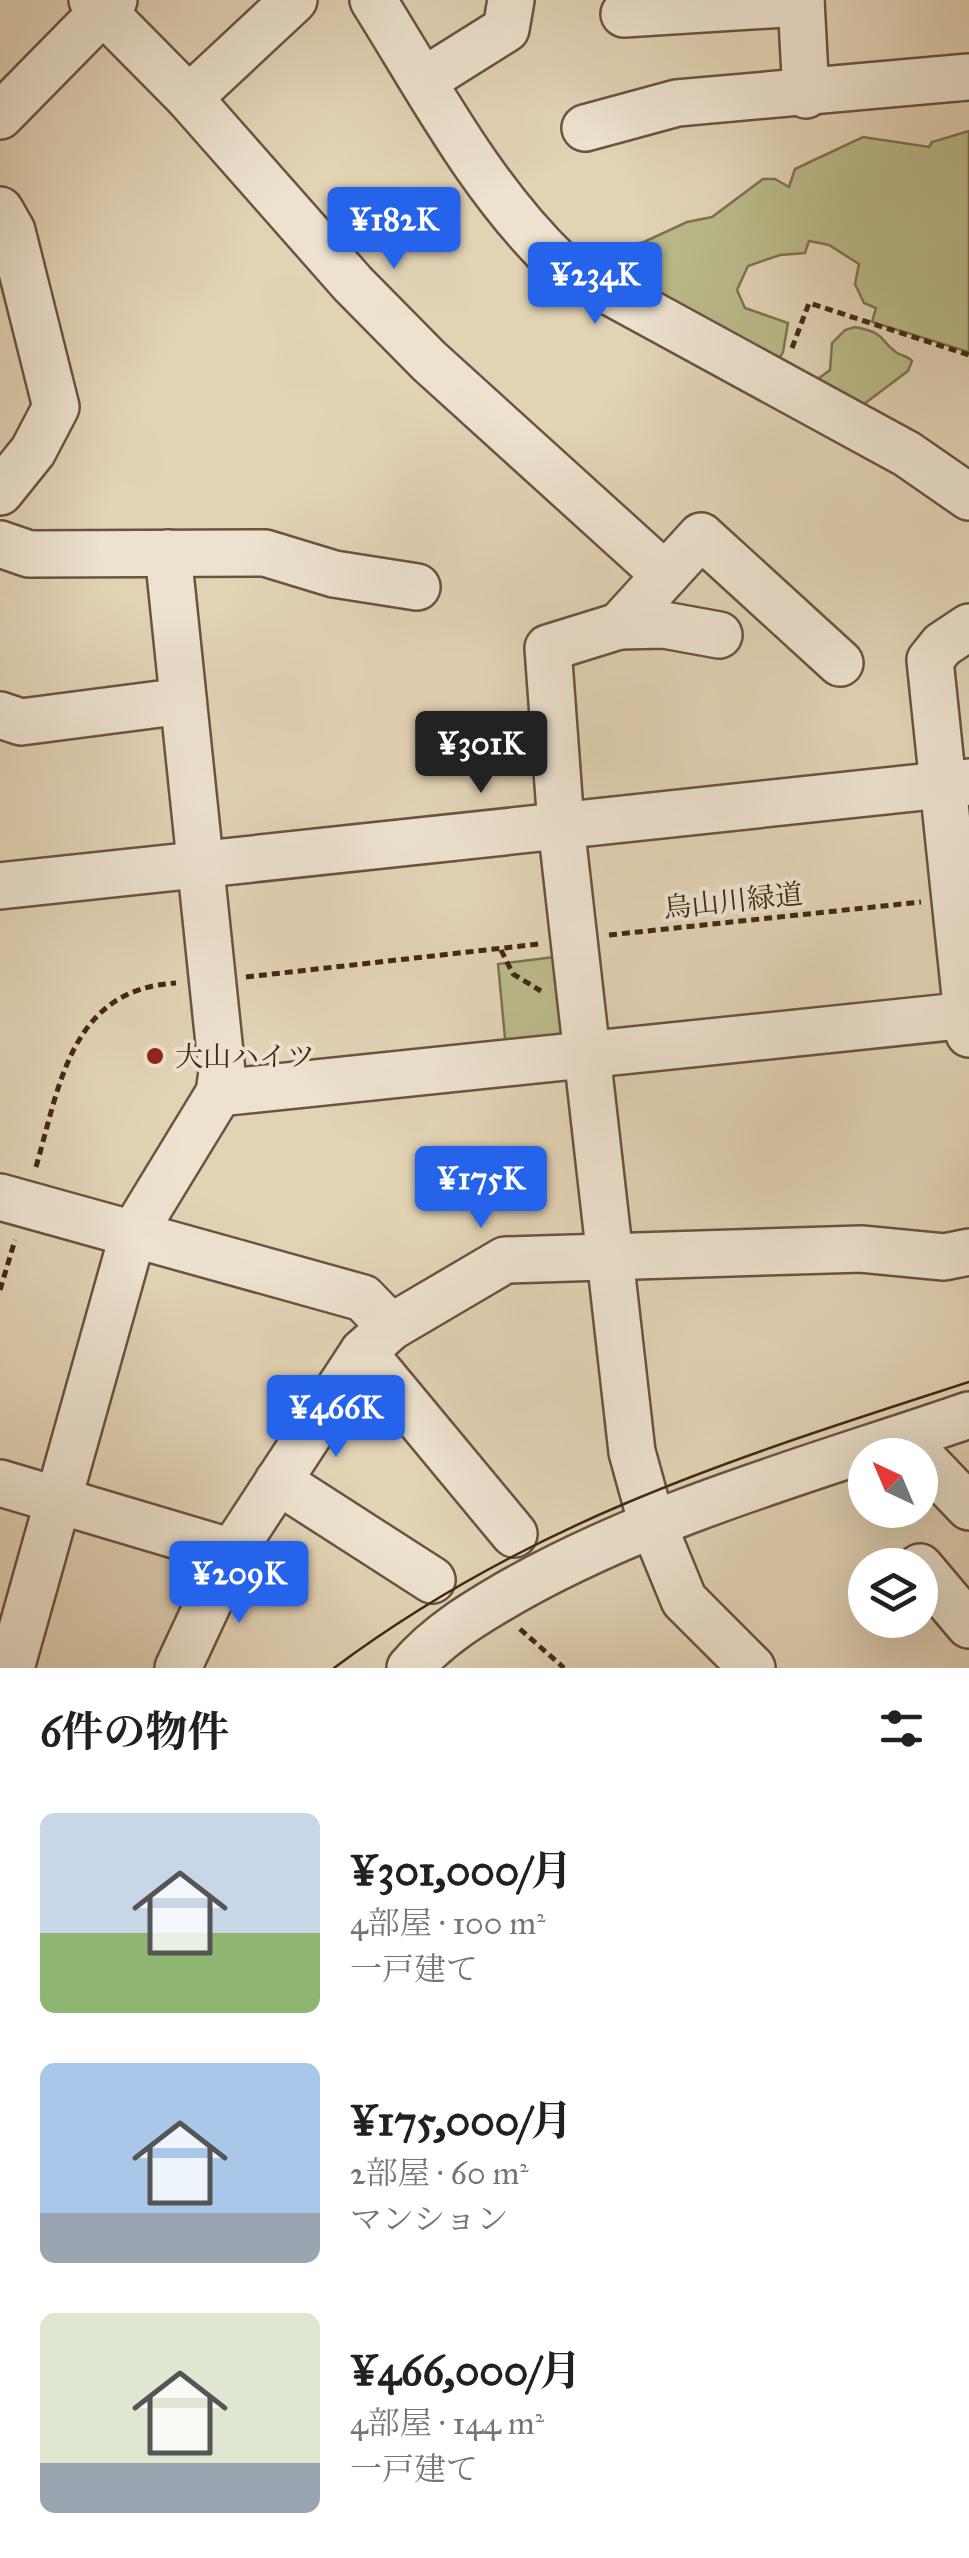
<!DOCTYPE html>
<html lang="ja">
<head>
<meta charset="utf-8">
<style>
	:root { --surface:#fff; --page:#f6f6f6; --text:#202124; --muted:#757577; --accent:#2563eb }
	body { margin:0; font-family:"IM FELL Great Primer","Noto Serif JP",serif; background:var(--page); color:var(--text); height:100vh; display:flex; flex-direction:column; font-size:38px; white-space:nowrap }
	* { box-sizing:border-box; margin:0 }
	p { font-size:32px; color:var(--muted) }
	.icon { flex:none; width:55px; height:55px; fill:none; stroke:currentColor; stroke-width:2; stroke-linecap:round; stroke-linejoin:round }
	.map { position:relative; height:1668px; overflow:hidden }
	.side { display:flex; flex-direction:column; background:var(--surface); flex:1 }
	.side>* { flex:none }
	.needle { width:65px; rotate:316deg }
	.fabs { position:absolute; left:848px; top:1438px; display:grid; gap:20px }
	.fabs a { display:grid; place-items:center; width:90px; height:90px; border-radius:50%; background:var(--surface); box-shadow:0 10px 40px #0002; font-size:50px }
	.price { position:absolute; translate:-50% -85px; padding:0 22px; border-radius:10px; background:var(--accent); color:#fff; font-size:32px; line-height:65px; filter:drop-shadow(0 2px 5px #0008) }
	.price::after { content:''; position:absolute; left:50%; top:60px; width:30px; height:22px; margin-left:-15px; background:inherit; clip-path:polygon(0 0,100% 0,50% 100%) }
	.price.selected { background:#222; color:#fff }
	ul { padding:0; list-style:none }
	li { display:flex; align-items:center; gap:30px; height:250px; padding:0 40px }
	li span { display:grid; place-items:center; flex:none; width:280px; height:200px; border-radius:15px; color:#555 }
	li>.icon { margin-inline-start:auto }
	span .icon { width:120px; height:120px; fill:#fffc; stroke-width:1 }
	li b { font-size:42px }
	h2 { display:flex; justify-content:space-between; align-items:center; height:120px; padding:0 40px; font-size:42px }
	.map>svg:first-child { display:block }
	.green { fill:#baba89; stroke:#7e7250; stroke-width:2.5 }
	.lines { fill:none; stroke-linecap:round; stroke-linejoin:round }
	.minor-casing { stroke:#6a543e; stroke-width:50 }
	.path { stroke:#422916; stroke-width:5; stroke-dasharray:8 5; stroke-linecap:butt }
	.minor { stroke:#ece2cf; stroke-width:45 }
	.tram { stroke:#422916; stroke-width:2.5 }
	.poi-dot { fill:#8f2418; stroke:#ece2cf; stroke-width:4 }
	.labels { text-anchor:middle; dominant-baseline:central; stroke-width:8; stroke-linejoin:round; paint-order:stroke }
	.street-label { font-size:28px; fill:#422916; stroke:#ece2cf }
	.poi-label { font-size:28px; fill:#422916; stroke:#ece2cf; text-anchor:start }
</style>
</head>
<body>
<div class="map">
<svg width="969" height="1668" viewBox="0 0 969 1668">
	<rect width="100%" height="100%" fill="#e2d3b5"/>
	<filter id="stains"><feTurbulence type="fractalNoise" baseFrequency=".002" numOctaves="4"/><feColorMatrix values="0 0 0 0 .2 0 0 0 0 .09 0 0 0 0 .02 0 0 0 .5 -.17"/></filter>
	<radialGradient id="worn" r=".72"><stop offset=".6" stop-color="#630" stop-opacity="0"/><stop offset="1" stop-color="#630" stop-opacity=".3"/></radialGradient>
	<!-- green -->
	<g class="green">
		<path d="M 969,131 L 969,352 L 872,322 L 876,308 L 864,303 L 855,284 L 859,264 L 829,245 L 809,241 L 805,253 L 780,255 L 748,266 L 737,290 L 745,308 L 788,323 L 783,352 L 775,366 L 592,260 L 605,250 L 644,242 L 687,222 L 712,217 L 763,179 L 775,179 L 789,187 L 795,169 L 863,137 L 929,147 L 932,142 Z"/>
		<path d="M 855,327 C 889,334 877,339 897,353 C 902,356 908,356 912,361 L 908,371 L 860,407 L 821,392 L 819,378 L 830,370 L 832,343 L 845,330 Z"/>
		<path d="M 563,956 L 570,1043 L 506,1049 L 498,964 Z"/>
	</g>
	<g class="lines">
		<!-- minor casing -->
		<g class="minor-casing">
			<g id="minor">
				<path d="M 92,0 L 189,98 L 353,284 L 429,361 L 665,575"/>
				<path d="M 373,0 C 430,91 481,189 559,264 L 907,454 L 969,497"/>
				<path d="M 801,0 L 806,95"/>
				<path d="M 624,14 L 801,3"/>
				<path d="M 423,81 L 506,29 L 511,0"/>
				<path d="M 189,98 L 294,0"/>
				<path d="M 0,116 L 114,0"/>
				<path d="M 585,128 L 677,103 L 969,77"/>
				<path d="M 0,210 L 12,231 L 56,407 L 33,451 L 0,492"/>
				<path d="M 0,544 L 29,554 L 265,553 L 334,574 L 417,587"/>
				<path d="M 619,626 L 664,625 L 719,635"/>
				<path d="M 969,627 L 942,645 L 930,660 L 969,1034"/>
				<path d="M 0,715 L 21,722 L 183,701"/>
				<path d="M 0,886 L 969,782"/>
				<path d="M 219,1093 L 969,1015"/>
				<path d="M 0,1197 L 363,1298 L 391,1327"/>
				<path d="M 363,1352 L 514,1534"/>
				<path d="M 920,1456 L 969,1507"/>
				<path d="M 278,1481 L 432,1580"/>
				<path d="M 0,1483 L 232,1552"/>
				<path d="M 920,1567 L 969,1625"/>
				<path d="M 11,1668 L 133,1234 L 219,1093 L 222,1072 L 168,553"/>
				<path d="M 178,1668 L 232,1552 L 363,1352 L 391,1327 L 505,1260 L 861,1249 L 944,1257 L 969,1252"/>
				<path d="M 410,1668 C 438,1635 475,1613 513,1591 C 655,1511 815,1468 969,1415"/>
				<path d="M 752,1668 L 684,1600 L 650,1517 L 632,1452 L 561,825 L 548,648 L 619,626 L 701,536 L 840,663"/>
			</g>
		</g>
		<!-- path -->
		<g class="path">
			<path d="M 792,348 L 809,303 L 969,355"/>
			<path d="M 609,935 L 921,902"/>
			<path d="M 501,950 L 513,974 L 541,991"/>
			<path d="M 246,977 L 539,944"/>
			<path d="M 36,1167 C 60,1084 71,989 176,983"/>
			<path d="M 0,1290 L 15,1240"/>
			<path d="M 520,1629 L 564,1668"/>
		</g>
		<!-- minor -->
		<use href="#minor" class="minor"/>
		<!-- tram -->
		<path class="tram" d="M 334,1668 C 532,1520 738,1457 969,1382"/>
	</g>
	<!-- markers -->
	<circle class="poi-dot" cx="155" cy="1056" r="10"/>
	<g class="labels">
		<!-- street labels -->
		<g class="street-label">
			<text transform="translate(733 901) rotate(-6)">烏山川緑道</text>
		</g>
		<!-- poi labels -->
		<g class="poi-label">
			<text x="175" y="1056">大山ハイツ</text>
		</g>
	</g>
	<rect width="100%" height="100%" filter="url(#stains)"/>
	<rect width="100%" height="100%" fill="url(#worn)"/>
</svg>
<div class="fabs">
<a><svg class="needle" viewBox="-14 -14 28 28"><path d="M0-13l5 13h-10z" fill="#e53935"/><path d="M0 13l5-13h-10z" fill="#757577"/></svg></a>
<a><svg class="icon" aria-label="layers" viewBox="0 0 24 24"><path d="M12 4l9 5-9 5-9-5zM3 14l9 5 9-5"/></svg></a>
</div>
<b class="price" style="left:394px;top:272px">¥182K</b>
<b class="price" style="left:595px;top:327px">¥234K</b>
<b class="price selected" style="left:481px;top:796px">¥301K</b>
<b class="price" style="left:481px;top:1231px">¥175K</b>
<b class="price" style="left:336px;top:1460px">¥466K</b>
<b class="price" style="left:239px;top:1626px">¥209K</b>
</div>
<section class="side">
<h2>6件の物件<svg class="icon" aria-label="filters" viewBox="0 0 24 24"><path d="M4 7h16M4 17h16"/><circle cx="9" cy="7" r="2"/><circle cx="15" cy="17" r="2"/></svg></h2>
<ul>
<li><span style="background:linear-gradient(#c9d6e8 60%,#8fb573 0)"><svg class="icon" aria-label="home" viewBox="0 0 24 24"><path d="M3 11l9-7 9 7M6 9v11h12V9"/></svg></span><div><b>¥301,000/月</b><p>4部屋 · 100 m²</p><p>一戸建て</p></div></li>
<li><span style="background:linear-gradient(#a9c7e8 75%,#9aa5b1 0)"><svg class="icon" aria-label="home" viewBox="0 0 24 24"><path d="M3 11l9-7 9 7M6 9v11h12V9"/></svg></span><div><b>¥175,000/月</b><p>2部屋 · 60 m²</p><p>マンション</p></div></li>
<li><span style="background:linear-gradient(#dfe7d0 75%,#9aa5b1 0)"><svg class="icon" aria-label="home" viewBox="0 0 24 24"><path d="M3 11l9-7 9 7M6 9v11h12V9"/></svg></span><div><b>¥466,000/月</b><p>4部屋 · 144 m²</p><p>一戸建て</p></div></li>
</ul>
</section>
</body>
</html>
